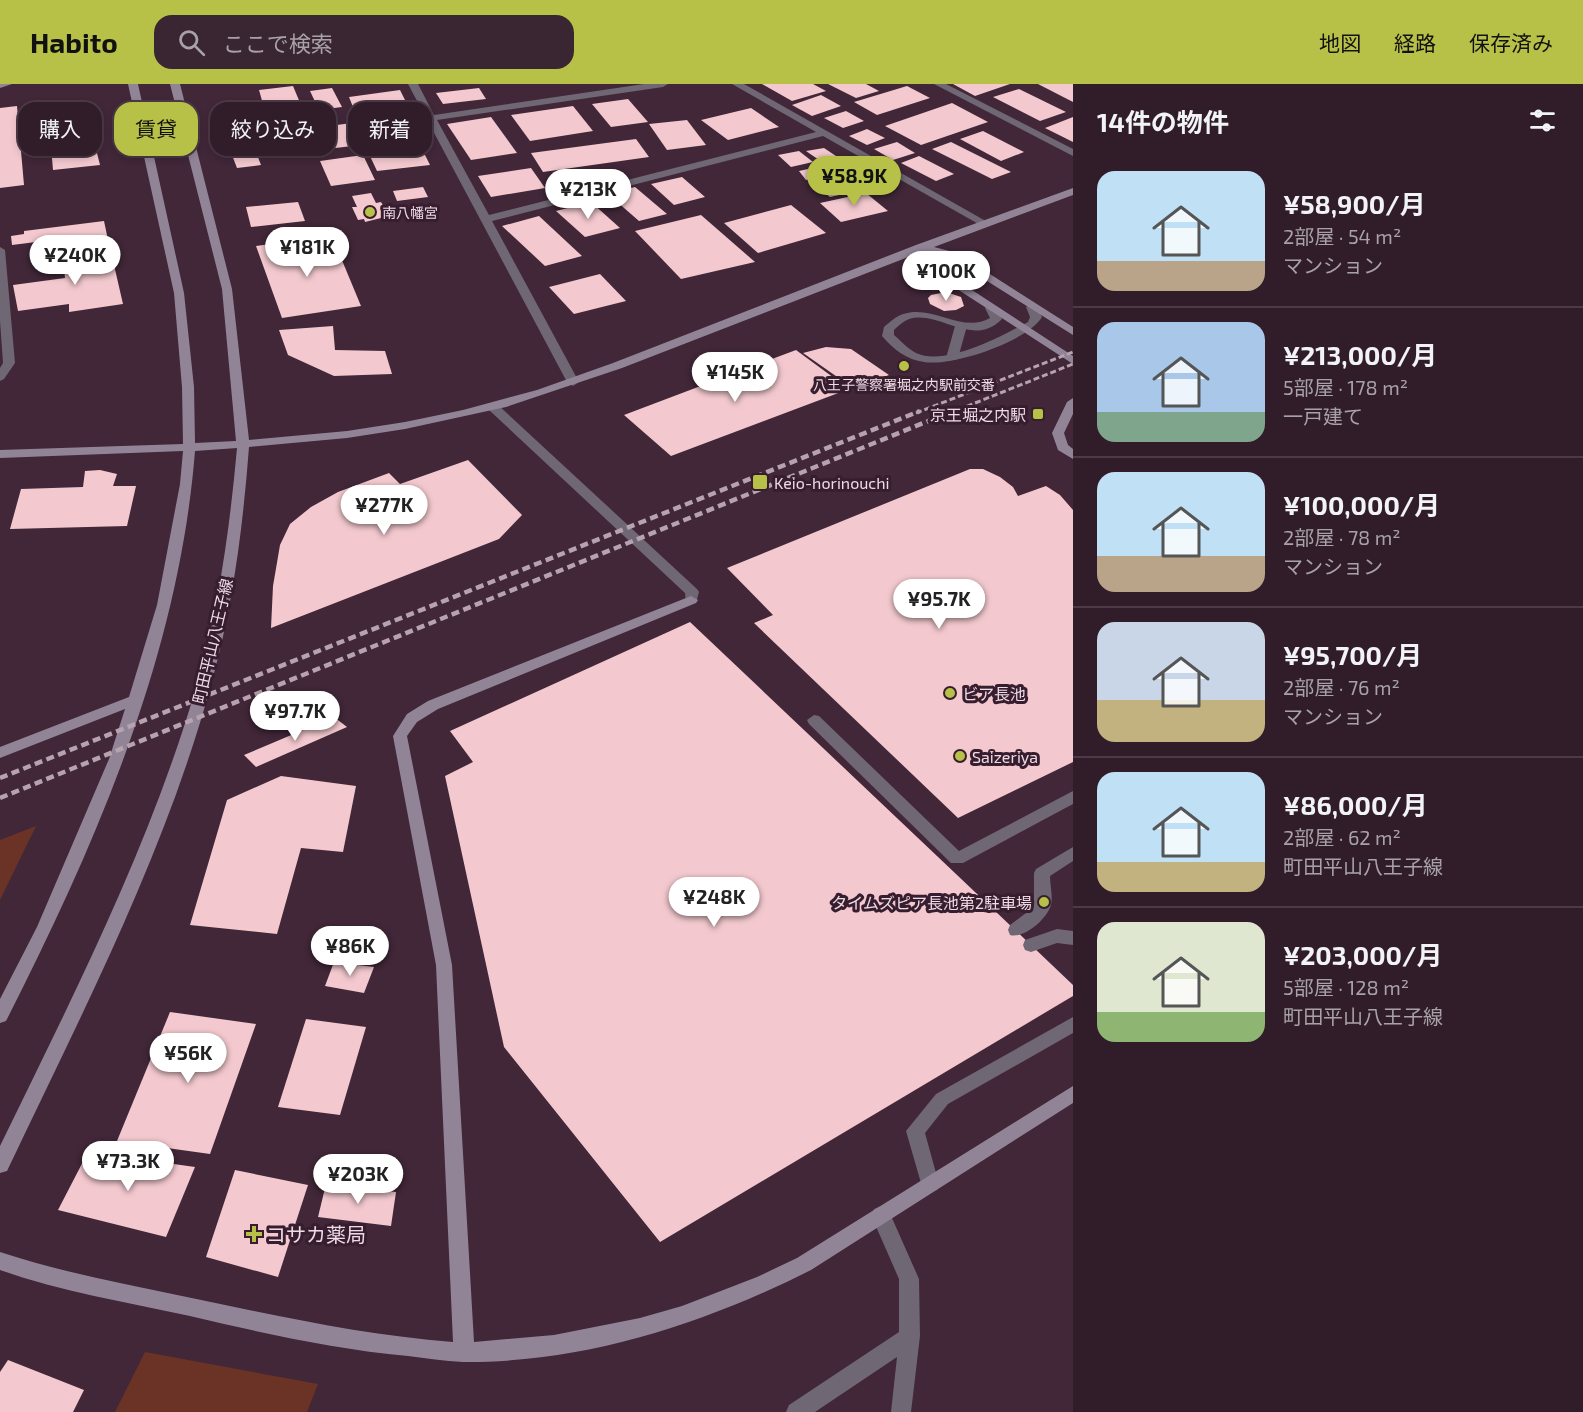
<!DOCTYPE html>
<html lang="ja">
<head>
<meta charset="utf-8">
<style>
	:root { --surface:#311d2a; --page:#392632; --text:#f1f3f6; --muted:#a8a2a8; --line:#4c3b47; --accent:#b8c147 }
	body { margin:0; font-family:"Exo 2","Noto Sans JP",sans-serif; background:var(--page); color:var(--text); height:100vh; display:flex; flex-direction:column; font-size:22px; white-space:nowrap }
	* { box-sizing:border-box; margin:0 }
	p { font-size:20px; color:var(--muted) }
	.icon { flex:none; width:33px; height:33px; fill:none; stroke:currentColor; stroke-width:2; stroke-linecap:round; stroke-linejoin:round }
	.map { position:relative; flex:1; overflow:hidden }
	.side { display:flex; flex-direction:column; background:var(--surface); width:510px }
	.side>* { flex:none }
	.guide { position:absolute; left:18px; top:18px; width:570px; height:54px; display:flex; gap:12px }
	.price { position:absolute; translate:-50% -51px; padding:0 14px; border-radius:21px; background:#fff; color:#222; font-size:20px; line-height:39px; filter:drop-shadow(0 2px 3px #0008) }
	.price::after { content:''; position:absolute; left:50%; top:36px; width:18px; height:14px; margin-left:-9px; background:inherit; clip-path:polygon(0 0,100% 0,50% 100%) }
	.price.on { background:var(--accent); color:#111 }
	ul { padding:0; list-style:none }
	li { display:flex; align-items:center; gap:18px; height:150px; padding:0 24px }
	li+li { border-top:2px solid var(--line) }
	li span { display:grid; place-items:center; flex:none; width:168px; height:120px; border-radius:18px; color:#555 }
	li>.icon { margin-inline-start:auto }
	span .icon { width:72px; height:72px; fill:#fffc; stroke-width:1 }
	li b { font-size:26px }
	h2 { display:flex; justify-content:space-between; align-items:center; height:72px; padding:0 24px; font-size:26px }
	.chip { padding:0 21px; border-radius:18px; background:var(--surface); box-shadow:0 3px 9px #0003,0 0 0 2px var(--line); font-size:21px; line-height:54px }
	.chip.on { background:var(--accent); color:#111 }
	header { display:flex; align-items:center; gap:36px; box-sizing:border-box; height:84px; padding:0 30px; background:var(--accent); color:#111 }
	header strong { font-size:28px }
	nav { display:flex; gap:33px; margin-inline-start:auto; font-size:21px }
	.search { width:420px; height:54px; background:var(--page); display:flex; align-items:center; gap:15px; box-sizing:border-box; padding:0 21px; border-radius:18px; color:var(--muted); font-size:22px }
	main { display:flex; flex:1; min-height:0 }
	.map>svg:first-child { display:block }
	.green { fill:#6a3325 }
	.building { fill:#f3c9cf }
	.lines { fill:none; stroke-linecap:round; stroke-linejoin:round }
	.lane { fill:#6f6773; fill-rule:evenodd }
	.street { fill:#6f6773; fill-rule:evenodd }
	.secondary { fill:#928497; fill-rule:evenodd }
	.rail-far1 { stroke:#b6a3af; stroke-width:3; stroke-dasharray:6 3; stroke-linecap:butt }
	.rail { stroke:#b6a3af; stroke-width:4.5; stroke-dasharray:8 4.5; stroke-linecap:butt }
	.poi-dot { fill:#b8c147; stroke:#371d2e; stroke-width:2 }
	.labels { text-anchor:middle; dominant-baseline:central; stroke-width:6; stroke-linejoin:round; paint-order:stroke }
	.far-poi-label { font-size:14px; fill:#eddce6; stroke:#371d2e; text-anchor:start }
	.poi-label { font-size:16px; fill:#eddce6; stroke:#371d2e; text-anchor:start }
	.street-label { font-size:16px; fill:#eddce6; stroke:#371d2e }
	.near-poi-label { font-size:20px; fill:#eddce6; stroke:#371d2e; text-anchor:start }
</style>
</head>
<body>
<header>
<strong>Habito</strong>
<div class="search"><svg class="icon" aria-label="search" viewBox="0 0 24 24"><circle cx="10" cy="10" r="6"/><path d="M15 15l6 6"/></svg>ここで検索</div>
<nav><a>地図</a><a>経路</a><a>保存済み</a></nav>
</header>
<main>
<div class="map">
<svg width="1073" height="1328" viewBox="0 0 1073 1328">
	<rect width="100%" height="100%" fill="#412738"/>
	<!-- green -->
	<g class="green">
		<path d="M 36,742 L 0,816 L 0,756 Z"/>
		<path d="M 145,1268 L 318,1300 L 307,1328 L 115,1328 Z"/>
	</g>
	<!-- building -->
	<g class="building">
		<path d="M 762,0 L 813,0 L 826,7 L 792,17 Z"/>
		<path d="M 828,0 L 866,0 L 879,7 L 856,14 Z"/>
		<path d="M 953,0 L 1010,0 L 975,12 Z"/>
		<path d="M 1038,0 L 1073,0 L 1073,18 Z"/>
		<path d="M 293,2 L 306,33 L 268,38 L 259,6 Z"/>
		<path d="M 907,2 L 930,14 L 877,31 L 854,18 Z"/>
		<path d="M 332,4 L 342,23 L 319,26 L 310,7 Z"/>
		<path d="M 479,4 L 486,15 L 443,20 L 436,9 Z"/>
		<path d="M 1019,5 L 1066,28 L 1040,37 L 993,13 Z"/>
		<path d="M 400,6 L 406,18 L 353,23 L 349,13 Z"/>
		<path d="M 821,11 L 841,22 L 812,32 L 792,21 Z"/>
		<path d="M 628,15 L 648,38 L 611,43 L 592,20 Z"/>
		<path d="M 952,19 L 988,38 L 921,61 L 885,42 Z"/>
		<path d="M 17,22 L 24,101 L 0,104 L 0,24 Z"/>
		<path d="M 573,22 L 593,47 L 530,57 L 511,31 Z"/>
		<path d="M 64,23 L 69,54 L 29,57 L 26,27 Z"/>
		<path d="M 751,24 L 779,43 L 728,56 L 701,36 Z"/>
		<path d="M 846,27 L 864,37 L 843,44 L 824,34 Z"/>
		<path d="M 491,33 L 517,69 L 471,76 L 447,40 Z"/>
		<path d="M 1073,33 L 1073,58 L 1045,44 Z"/>
		<path d="M 391,34 L 403,56 L 327,65 L 321,43 Z"/>
		<path d="M 687,36 L 706,61 L 667,66 L 649,40 Z"/>
		<path d="M 867,45 L 885,54 L 867,61 L 849,52 Z"/>
		<path d="M 983,47 L 1024,68 L 1001,77 L 960,55 Z"/>
		<path d="M 93,55 L 94,66 L 31,73 L 31,61 Z"/>
		<path d="M 636,55 L 649,73 L 543,88 L 531,69 Z"/>
		<path d="M 897,58 L 915,69 L 893,76 L 874,65 Z"/>
		<path d="M 951,58 L 1011,88 L 992,95 L 932,65 Z"/>
		<path d="M 824,64 L 836,72 L 819,76 L 806,67 Z"/>
		<path d="M 422,65 L 430,81 L 377,87 L 370,72 Z"/>
		<path d="M 799,67 L 813,78 L 791,83 L 778,71 Z"/>
		<path d="M 256,68 L 261,81 L 237,84 L 232,71 Z"/>
		<path d="M 97,69 L 100,81 L 53,86 L 52,74 Z"/>
		<path d="M 363,71 L 375,96 L 331,102 L 320,77 Z"/>
		<path d="M 919,72 L 954,90 L 936,97 L 901,79 Z"/>
		<path d="M 835,79 L 846,88 L 806,96 L 799,87 Z"/>
		<path d="M 531,84 L 545,104 L 491,113 L 478,92 Z"/>
		<path d="M 862,87 L 880,102 L 830,113 L 812,99 Z"/>
		<path d="M 682,93 L 705,113 L 674,121 L 651,100 Z"/>
		<path d="M 423,103 L 428,113 L 397,117 L 393,107 Z"/>
		<path d="M 635,103 L 667,130 L 639,137 L 608,110 Z"/>
		<path d="M 371,109 L 376,119 L 381,118 L 389,132 L 365,138 L 364,135 L 358,136 L 352,123 L 357,123 L 352,112 Z"/>
		<path d="M 866,109 L 888,127 L 841,138 L 820,119 Z"/>
		<path d="M 298,118 L 305,137 L 251,143 L 246,123 Z"/>
		<path d="M 591,118 L 620,144 L 585,153 L 556,127 Z"/>
		<path d="M 791,121 L 826,149 L 758,169 L 724,139 Z"/>
		<path d="M 701,131 L 755,178 L 681,195 L 635,147 Z"/>
		<path d="M 539,132 L 582,172 L 545,182 L 502,142 Z"/>
		<path d="M 104,137 L 108,156 L 37,165 L 36,158 L 12,161 L 11,152 L 24,150 L 24,147 Z"/>
		<path d="M 322,153 L 330,171 L 339,169 L 361,222 L 282,234 L 256,162 Z"/>
		<path d="M 111,168 L 123,220 L 69,228 L 69,220 L 18,227 L 13,201 L 65,194 L 63,174 Z"/>
		<path d="M 600,190 L 626,217 L 574,230 L 549,203 Z"/>
		<path d="M 946,208 L 961,213 L 964,222 L 956,226 L 944,227 L 930,220 L 928,214 L 931,211 Z"/>
		<path d="M 333,242 L 335,266 L 385,267 L 392,290 L 334,292 L 288,271 L 279,246 Z"/>
		<path d="M 826,263 L 851,265 L 889,291 L 853,304 L 803,269 Z"/>
		<path d="M 796,266 L 849,305 L 671,372 L 624,331 Z"/>
		<path d="M 468,376 L 522,431 L 499,455 L 271,544 L 273,502 L 280,461 L 290,440 L 311,423 L 338,408 L 389,389 L 400,400 Z"/>
		<path d="M 970,385 L 983,385 L 1000,393 L 1013,403 L 1018,412 L 1046,402 L 1060,411 L 1073,426 L 1073,678 L 958,734 L 754,539 L 773,531 L 727,484 Z"/>
		<path d="M 100,386 L 117,390 L 113,402 L 136,402 L 127,442 L 10,445 L 21,405 L 83,403 L 85,387 Z"/>
		<path d="M 690,538 L 1031,861 L 1073,901 L 1073,912 L 660,1158 L 504,963 L 445,692 L 473,678 L 450,647 Z"/>
		<path d="M 334,633 L 347,643 L 256,683 L 244,671 Z"/>
		<path d="M 281,692 L 356,702 L 343,768 L 301,764 L 277,850 L 190,841 L 227,716 Z"/>
		<path d="M 334,878 L 374,883 L 364,909 L 325,902 Z"/>
		<path d="M 170,928 L 256,940 L 210,1070 L 117,1057 Z"/>
		<path d="M 306,935 L 366,943 L 340,1031 L 278,1023 Z"/>
		<path d="M 88,1068 L 195,1083 L 166,1153 L 58,1126 Z"/>
		<path d="M 235,1086 L 308,1101 L 278,1193 L 206,1173 Z"/>
		<path d="M 326,1100 L 396,1108 L 391,1142 L 318,1133 Z"/>
		<path d="M 8,1276 L 84,1306 L 73,1328 L 0,1328 L 0,1288 Z"/>
	</g>
	<g class="lines">
		<!-- lane -->
		<g class="lane">
			<path d="M 961,239 L 967,242 L 958,274 L 956,276 L 948,276 L 946,274 L 955,242 Z"/>
			<path d="M 1073,763 L 1073,777 L 1050,792 C 1050,801 1053,812 1051,821 C 1047,835 1024,855 1010,851 L 1008,846 L 1010,841 L 1034,823 L 1034,789 L 1036,785 Z"/>
			<path d="M 1057,845 L 1073,847 L 1073,861 L 1057,859 L 1031,868 L 1025,866 L 1023,861 L 1025,856 Z"/>
			<path d="M 1073,933 L 1073,949 L 948,1020 L 925,1049 L 939,1100 L 937,1106 L 930,1108 L 923,1106 L 906,1047 L 936,1010 Z"/>
			<path d="M 881,1122 L 888,1125 L 919,1195 L 920,1252 L 911,1328 L 891,1328 L 897,1273 L 815,1328 L 786,1328 L 789,1321 L 899,1248 L 899,1195 L 871,1131 L 874,1125 Z"/>
		</g>
		<!-- street -->
		<g class="street">
			<path d="M 408,0 L 418,0 L 434,31 L 644,0 L 668,0 L 663,3 L 437,36 L 489,131 L 816,48 L 732,0 L 744,0 L 991,140 L 982,142 L 823,52 L 492,137 L 579,298 L 573,302 L 567,298 Z"/>
			<path d="M 934,0 L 946,0 L 1073,65 L 1073,72 Z"/>
			<path d="M 0,163 L 5,166 L 15,279 L 4,295 L 0,297 L 0,284 L 3,279 L 0,237 Z"/>
			<path d="M 1032,220 L 1036,221 L 1042,233 C 1028,257 952,283 924,278 C 907,276 893,265 882,252 L 884,243 C 890,238 896,232 903,230 C 934,220 962,250 990,234 L 985,224 L 987,222 L 995,222 L 1002,235 C 972,265 940,226 909,235 C 904,237 898,242 894,246 L 894,251 C 901,257 908,265 916,269 C 945,283 1002,252 1028,238 L 1030,233 L 1026,223 Z"/>
			<path d="M 493,319 L 497,320 L 697,505 L 699,508 L 696,519 L 686,519 L 685,509 L 489,326 L 489,320 Z"/>
			<path d="M 814,631 L 819,632 L 959,767 L 1073,707 L 1073,720 L 963,779 L 951,779 L 809,640 L 807,636 Z"/>
		</g>
		<!-- secondary -->
		<g class="secondary">
			<path d="M 0,0 L 12,0 L 0,4 Z"/>
			<path d="M 128,0 L 138,0 L 184,209 L 194,303 L 195,359 L 236,357 L 222,205 L 170,0 L 180,0 L 232,205 L 249,356 L 347,347 L 405,338 L 463,326 L 537,306 L 613,279 L 916,161 L 1073,104 L 1073,111 L 934,163 L 957,169 L 1073,243 L 1073,251 L 949,173 L 927,168 L 929,178 L 1073,272 L 1073,280 L 920,181 L 916,170 L 622,284 L 506,323 L 405,345 L 347,354 L 249,363 C 243,442 233,521 212,597 C 166,768 83,927 7,1087 L 0,1089 L 0,1062 C 74,910 151,760 198,597 C 219,522 230,442 237,364 L 195,367 C 179,569 97,758 6,937 L 0,939 L 0,915 L 37,843 L 109,675 L 125,625 L 0,674 L 0,663 L 129,613 L 157,521 L 180,400 L 183,367 L 0,374 L 0,366 L 183,360 L 182,303 L 174,209 Z"/>
			<path d="M 1073,314 L 1073,330 L 1064,349 L 1068,361 L 1073,365 L 1073,375 L 1058,366 L 1052,349 L 1067,318 Z"/>
			<path d="M 691,512 L 698,516 L 696,519 L 438,625 L 417,638 L 407,652 L 452,881 L 474,1258 L 554,1251 L 640,1234 L 682,1222 L 757,1193 L 797,1174 L 1073,1002 L 1073,1019 L 811,1186 C 704,1240 584,1279 463,1278 C 444,1277 426,1274 408,1272 C 334,1265 262,1249 190,1232 C 126,1218 62,1208 0,1186 L 0,1168 C 60,1188 121,1199 182,1212 C 273,1231 361,1251 453,1258 L 436,881 L 393,652 L 407,630 L 428,617 Z"/>
		</g>
		<!-- rail-far1 -->
		<g class="rail-far1">
			<path d="M 916,329 L 1073,268"/>
			<path d="M 950,329 L 1073,280"/>
		</g>
		<!-- rail -->
		<g class="rail">
			<path d="M 0,694 L 920,327"/>
			<path d="M 0,714 L 953,327"/>
		</g>
	</g>
	<!-- markers -->
	<g class="poi-dot">
		<circle cx="370" cy="128" r="6"/>
		<circle cx="904" cy="282" r="6"/>
		<rect x="1032" y="324" width="12" height="12" rx="3"/>
		<rect x="752" y="390" width="16" height="16" rx="3"/>
		<circle cx="950" cy="609" r="6"/>
		<circle cx="960" cy="672" r="6"/>
		<circle cx="1044" cy="818" r="6"/>
		<path d="M251 1141h6v6h6v6h-6v6h-6v-6h-6v-6h6z"/>
	</g>
	<g class="labels">
		<!-- far-poi labels -->
		<g class="far-poi-label">
			<text x="382" y="128">南八幡宮</text>
			<text x="904" y="300" text-anchor="middle">八王子警察署堀之内駅前交番</text>
		</g>
		<!-- poi labels -->
		<g class="poi-label">
			<text x="1026" y="330" text-anchor="end">京王堀之内駅</text>
			<text x="774" y="398">Keio-horinouchi</text>
			<text x="962" y="609">ビア長池</text>
			<text x="972" y="672">Saizeriya</text>
			<text x="1032" y="818" text-anchor="end">タイムズピア長池第2駐車場</text>
		</g>
		<!-- street labels -->
		<g class="street-label">
			<text transform="translate(212 557) rotate(-77)">町田平山八王子線</text>
		</g>
		<!-- near-poi labels -->
		<g class="near-poi-label">
			<text x="266" y="1150">コサカ薬局</text>
		</g>
	</g>
</svg>
<b class="price on" style="left:854px;top:123px">¥58.9K</b>
<b class="price" style="left:588px;top:136px">¥213K</b>
<b class="price" style="left:307px;top:194px">¥181K</b>
<b class="price" style="left:75px;top:202px">¥240K</b>
<b class="price" style="left:946px;top:218px">¥100K</b>
<b class="price" style="left:735px;top:319px">¥145K</b>
<b class="price" style="left:384px;top:452px">¥277K</b>
<b class="price" style="left:939px;top:546px">¥95.7K</b>
<b class="price" style="left:295px;top:658px">¥97.7K</b>
<b class="price" style="left:714px;top:844px">¥248K</b>
<b class="price" style="left:350px;top:893px">¥86K</b>
<b class="price" style="left:188px;top:1000px">¥56K</b>
<b class="price" style="left:128px;top:1108px">¥73.3K</b>
<b class="price" style="left:358px;top:1121px">¥203K</b>
<div class="guide">
<a class="chip">購入</a>
<a class="chip on">賃貸</a>
<a class="chip">絞り込み</a>
<a class="chip">新着</a>
</div>
</div>
<section class="side">
<h2>14件の物件<svg class="icon" aria-label="filters" viewBox="0 0 24 24"><path d="M4 7h16M4 17h16"/><circle cx="9" cy="7" r="2"/><circle cx="15" cy="17" r="2"/></svg></h2>
<ul>
<li><span style="background:linear-gradient(#bfe0f5 75%,#b9a48a 0)"><svg class="icon" aria-label="home" viewBox="0 0 24 24"><path d="M3 11l9-7 9 7M6 9v11h12V9"/></svg></span><div><b>¥58,900/月</b><p>2部屋 · 54 m²</p><p>マンション</p></div></li>
<li><span style="background:linear-gradient(#a9c7e8 75%,#7fa58c 0)"><svg class="icon" aria-label="home" viewBox="0 0 24 24"><path d="M3 11l9-7 9 7M6 9v11h12V9"/></svg></span><div><b>¥213,000/月</b><p>5部屋 · 178 m²</p><p>一戸建て</p></div></li>
<li><span style="background:linear-gradient(#bfe0f5 70%,#b9a48a 0)"><svg class="icon" aria-label="home" viewBox="0 0 24 24"><path d="M3 11l9-7 9 7M6 9v11h12V9"/></svg></span><div><b>¥100,000/月</b><p>2部屋 · 78 m²</p><p>マンション</p></div></li>
<li><span style="background:linear-gradient(#c9d6e8 65%,#c2b280 0)"><svg class="icon" aria-label="home" viewBox="0 0 24 24"><path d="M3 11l9-7 9 7M6 9v11h12V9"/></svg></span><div><b>¥95,700/月</b><p>2部屋 · 76 m²</p><p>マンション</p></div></li>
<li><span style="background:linear-gradient(#bfe0f5 75%,#c2b280 0)"><svg class="icon" aria-label="home" viewBox="0 0 24 24"><path d="M3 11l9-7 9 7M6 9v11h12V9"/></svg></span><div><b>¥86,000/月</b><p>2部屋 · 62 m²</p><p>町田平山八王子線</p></div></li>
<li><span style="background:linear-gradient(#dfe7d0 75%,#8fb573 0)"><svg class="icon" aria-label="home" viewBox="0 0 24 24"><path d="M3 11l9-7 9 7M6 9v11h12V9"/></svg></span><div><b>¥203,000/月</b><p>5部屋 · 128 m²</p><p>町田平山八王子線</p></div></li>
</ul>
</section>
</main>
</body>
</html>
